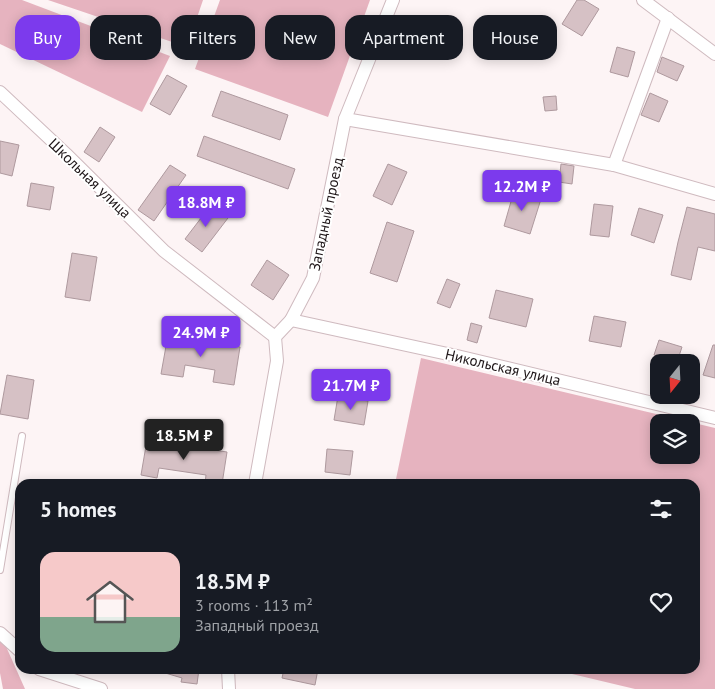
<!DOCTYPE html>
<html lang="en">
<head>
<meta charset="utf-8">
<style>
	:root { --surface:#171b24; --page:#20242c; --text:#f1f3f6; --muted:#9ea1a6; --accent:#7c3aed }
	body { margin:0; font-family:"PT Sans",sans-serif; background:var(--page); color:var(--text); height:100vh; display:flex; flex-direction:column; font-size:19px; white-space:nowrap }
	* { box-sizing:border-box; margin:0 }
	p { font-size:16px; color:var(--muted) }
	.icon { flex:none; width:28px; height:28px; fill:none; stroke:currentColor; stroke-width:2; stroke-linecap:round; stroke-linejoin:round }
	.map { position:relative; flex:1; overflow:hidden }
	.drawer { position:absolute; left:15px; top:479px; width:685px; height:195px; display:flex; flex-direction:column; background:var(--surface); border-radius:15px; box-shadow:0 2px 12px #0003 }
	.drawer>* { flex:none }
	.top-card { position:absolute; left:15px; top:15px; width:685px; height:45px; display:flex; gap:10px }
	.needle { width:32px; rotate:198deg }
	.controls { position:absolute; left:650px; top:354px; display:grid; gap:10px }
	.controls a { display:grid; place-items:center; width:50px; height:50px; border-radius:10px; background:var(--surface); box-shadow:0 2px 12px #0003; font-size:25px }
	.price { position:absolute; translate:-50% -42px; padding:0 11px; border-radius:5px; background:var(--accent); color:#fff; font-size:16px; line-height:32px; filter:drop-shadow(0 1px 2px #0008) }
	.price::after { content:''; position:absolute; left:50%; top:30px; width:15px; height:11px; margin-left:-8px; background:inherit; clip-path:polygon(0 0,100% 0,50% 100%) }
	.price.current { background:#222; color:#fff }
	ul { padding:0; list-style:none }
	li { display:flex; align-items:center; gap:15px; height:125px; padding:0 25px }
	li span { display:grid; place-items:center; flex:none; width:140px; height:100px; border-radius:15px; color:#555 }
	li>.icon { margin-inline-start:auto }
	span .icon { width:60px; height:60px; fill:#fffc; stroke-width:1 }
	li b { font-size:21px }
	h2 { display:flex; justify-content:space-between; align-items:center; height:60px; padding:0 25px; font-size:21px }
	.tag { padding:0 18px; border-radius:15px; background:var(--surface); box-shadow:0 2px 12px #0003; font-size:18px; line-height:45px }
	.tag.current { background:var(--accent); color:#fff }
	.map>svg:first-child { display:block }
	.green { fill:#e6b3bf; fill-rule:evenodd }
	.building { fill:#d6c1c5; stroke:#ae999e }
	.lines { fill:none; stroke-linecap:round; stroke-linejoin:round }
	.service-casing { stroke:#cfbabf; stroke-width:8 }
	.minor-casing { stroke:#cfbabf; stroke-width:14 }
	.service { stroke:#fff; stroke-width:6 }
	.minor { stroke:#fff; stroke-width:12 }
	.labels { text-anchor:middle; dominant-baseline:central; stroke-width:4; stroke-linejoin:round; paint-order:stroke }
	.street-label { font-size:15px; fill:#1e1618; stroke:#fff }
</style>
</head>
<body>
<div class="map">
<svg width="715" height="689" viewBox="0 0 715 689">
	<rect width="100%" height="100%" fill="#fdf4f5"/>
	<!-- green -->
	<g class="green">
		<path d="M 0,0 L 22,0 L 170,56 L 142,112 L 0,44 Z"/>
		<path d="M 48,0 L 203,0 L 187,47 Z"/>
		<path d="M 220,0 L 370,0 L 328,117 L 195,69 Z"/>
		<path d="M 421,358 L 715,428 L 715,689 L 635,689 L 551,669 L 695,669 L 695,484 L 395,484 ZM 659,422 L 691,422 L 691,455 L 659,455 Z"/>
		<path d="M 0,633 L 25,689 L 3,689 L 0,673 Z"/>
	</g>
	<!-- building -->
	<g class="building">
		<path d="M 577,0 L 584,0 L 599,9 L 582,36 L 562,24 Z"/>
		<path d="M 617,47 L 635,52 L 628,77 L 610,72 Z"/>
		<path d="M 662,57 L 684,66 L 677,81 L 657,72 Z"/>
		<path d="M 167,75 L 187,86 L 170,115 L 150,104 Z"/>
		<path d="M 221,91 L 288,115 L 280,140 L 212,116 Z"/>
		<path d="M 650,93 L 668,101 L 659,122 L 641,115 Z"/>
		<path d="M 556,96 L 557,110 L 545,111 L 543,97 Z"/>
		<path d="M 100,127 L 115,137 L 99,162 L 84,152 Z"/>
		<path d="M 204,136 L 295,169 L 288,189 L 197,156 Z"/>
		<path d="M 0,141 L 19,145 L 12,176 L 0,173 Z"/>
		<path d="M 388,164 L 407,172 L 392,205 L 373,196 Z"/>
		<path d="M 561,164 L 574,166 L 572,184 L 559,182 Z"/>
		<path d="M 170,165 L 186,175 L 154,221 L 138,210 Z"/>
		<path d="M 31,183 L 54,187 L 50,210 L 27,206 Z"/>
		<path d="M 514,191 L 541,199 L 530,234 L 504,226 Z"/>
		<path d="M 594,204 L 613,206 L 609,237 L 590,235 Z"/>
		<path d="M 211,205 L 228,218 L 202,252 L 185,239 Z"/>
		<path d="M 687,207 L 715,214 L 715,251 L 698,247 L 691,280 L 671,275 L 678,242 Z"/>
		<path d="M 639,208 L 663,215 L 654,243 L 631,235 Z"/>
		<path d="M 387,222 L 414,231 L 397,282 L 370,273 Z"/>
		<path d="M 72,253 L 97,257 L 90,301 L 65,297 Z"/>
		<path d="M 267,260 L 289,275 L 273,300 L 251,285 Z"/>
		<path d="M 447,279 L 460,284 L 450,308 L 437,303 Z"/>
		<path d="M 496,290 L 533,299 L 526,327 L 489,318 Z"/>
		<path d="M 594,316 L 626,322 L 621,347 L 589,341 Z"/>
		<path d="M 471,323 L 482,326 L 477,343 L 467,340 Z"/>
		<path d="M 168,335 L 240,347 L 234,385 L 213,382 L 215,370 L 185,365 L 183,377 L 161,374 Z"/>
		<path d="M 659,340 L 682,347 L 677,362 L 654,355 Z"/>
		<path d="M 713,345 L 715,345 L 715,378 L 703,375 Z"/>
		<path d="M 7,375 L 34,380 L 28,419 L 0,414 Z"/>
		<path d="M 338,396 L 368,401 L 364,425 L 334,420 Z"/>
		<path d="M 147,440 L 227,452 L 222,484 L 205,484 L 206,475 L 159,468 L 157,478 L 141,475 Z"/>
		<path d="M 327,449 L 353,451 L 350,475 L 325,472 Z"/>
		<path d="M 163,669 L 199,669 L 197,684 L 181,682 L 182,678 L 162,672 Z"/>
		<path d="M 284,669 L 318,669 L 315,685 L 282,678 Z"/>
	</g>
	<g class="lines">
		<!-- service casing -->
		<g class="service-casing">
			<path id="service" d="M 0,570 L 22,436"/>
		</g>
		<!-- minor casing -->
		<g class="minor-casing">
			<g id="minor">
				<path d="M 643,0 L 715,54"/>
				<path d="M 0,92 L 66,154 L 164,251 L 275,337"/>
				<path d="M 345,119 L 614,165 L 715,194"/>
				<path d="M 614,165 L 668,18"/>
				<path d="M 291,320 L 457,356 L 715,418"/>
				<path d="M 255,484 L 277,361 L 275,337 L 291,320 L 313,278 L 345,119 L 393,0"/>
				<path d="M 0,633 L 20,651"/>
				<path d="M 39,669 L 101,689"/>
				<path d="M 228,669 L 229,689"/>
			</g>
		</g>
		<!-- service -->
		<use href="#service" class="service"/>
		<!-- minor -->
		<use href="#minor" class="minor"/>
	</g>
	<g class="labels">
		<!-- street labels -->
		<g class="street-label">
			<text transform="translate(90 178) rotate(44)">Школьная улица</text>
			<text transform="translate(326 214) rotate(-78)">Западный проезд</text>
			<text transform="translate(503 367) rotate(13)">Никольская улица</text>
		</g>
	</g>
</svg>
<div class="controls">
<a><svg class="needle" viewBox="-14 -14 28 28"><path d="M0-13l5 13h-10z" fill="#e53935"/><path d="M0 13l5-13h-10z" fill="#9ea1a6"/></svg></a>
<a><svg class="icon" aria-label="layers" viewBox="0 0 24 24"><path d="M12 4l9 5-9 5-9-5zM3 14l9 5 9-5"/></svg></a>
</div>
<b class="price" style="left:522px;top:212px">12.2M ₽</b>
<b class="price" style="left:206px;top:228px">18.8M ₽</b>
<b class="price" style="left:201px;top:358px">24.9M ₽</b>
<b class="price" style="left:351px;top:411px">21.7M ₽</b>
<b class="price current" style="left:184px;top:461px">18.5M ₽</b>
<div class="top-card">
<a class="tag current">Buy</a>
<a class="tag">Rent</a>
<a class="tag">Filters</a>
<a class="tag">New</a>
<a class="tag">Apartment</a>
<a class="tag">House</a>
</div>
<section class="drawer">
<h2>5 homes<svg class="icon" aria-label="filters" viewBox="0 0 24 24"><path d="M4 7h16M4 17h16"/><circle cx="9" cy="7" r="2"/><circle cx="15" cy="17" r="2"/></svg></h2>
<ul>
<li><span style="background:linear-gradient(#f6c9c9 65%,#7fa58c 0)"><svg class="icon" aria-label="home" viewBox="0 0 24 24"><path d="M3 11l9-7 9 7M6 9v11h12V9"/></svg></span><div><b>18.5M ₽</b><p>3 rooms · 113 m²</p><p>Западный проезд</p></div><svg class="icon" aria-label="heart" viewBox="0 0 24 24"><path d="M12 20l-8-8c-3-5 5-10 8-4 3-6 11-1 8 4z"/></svg></li>
</ul>
</section>
</div>
</body>
</html>
